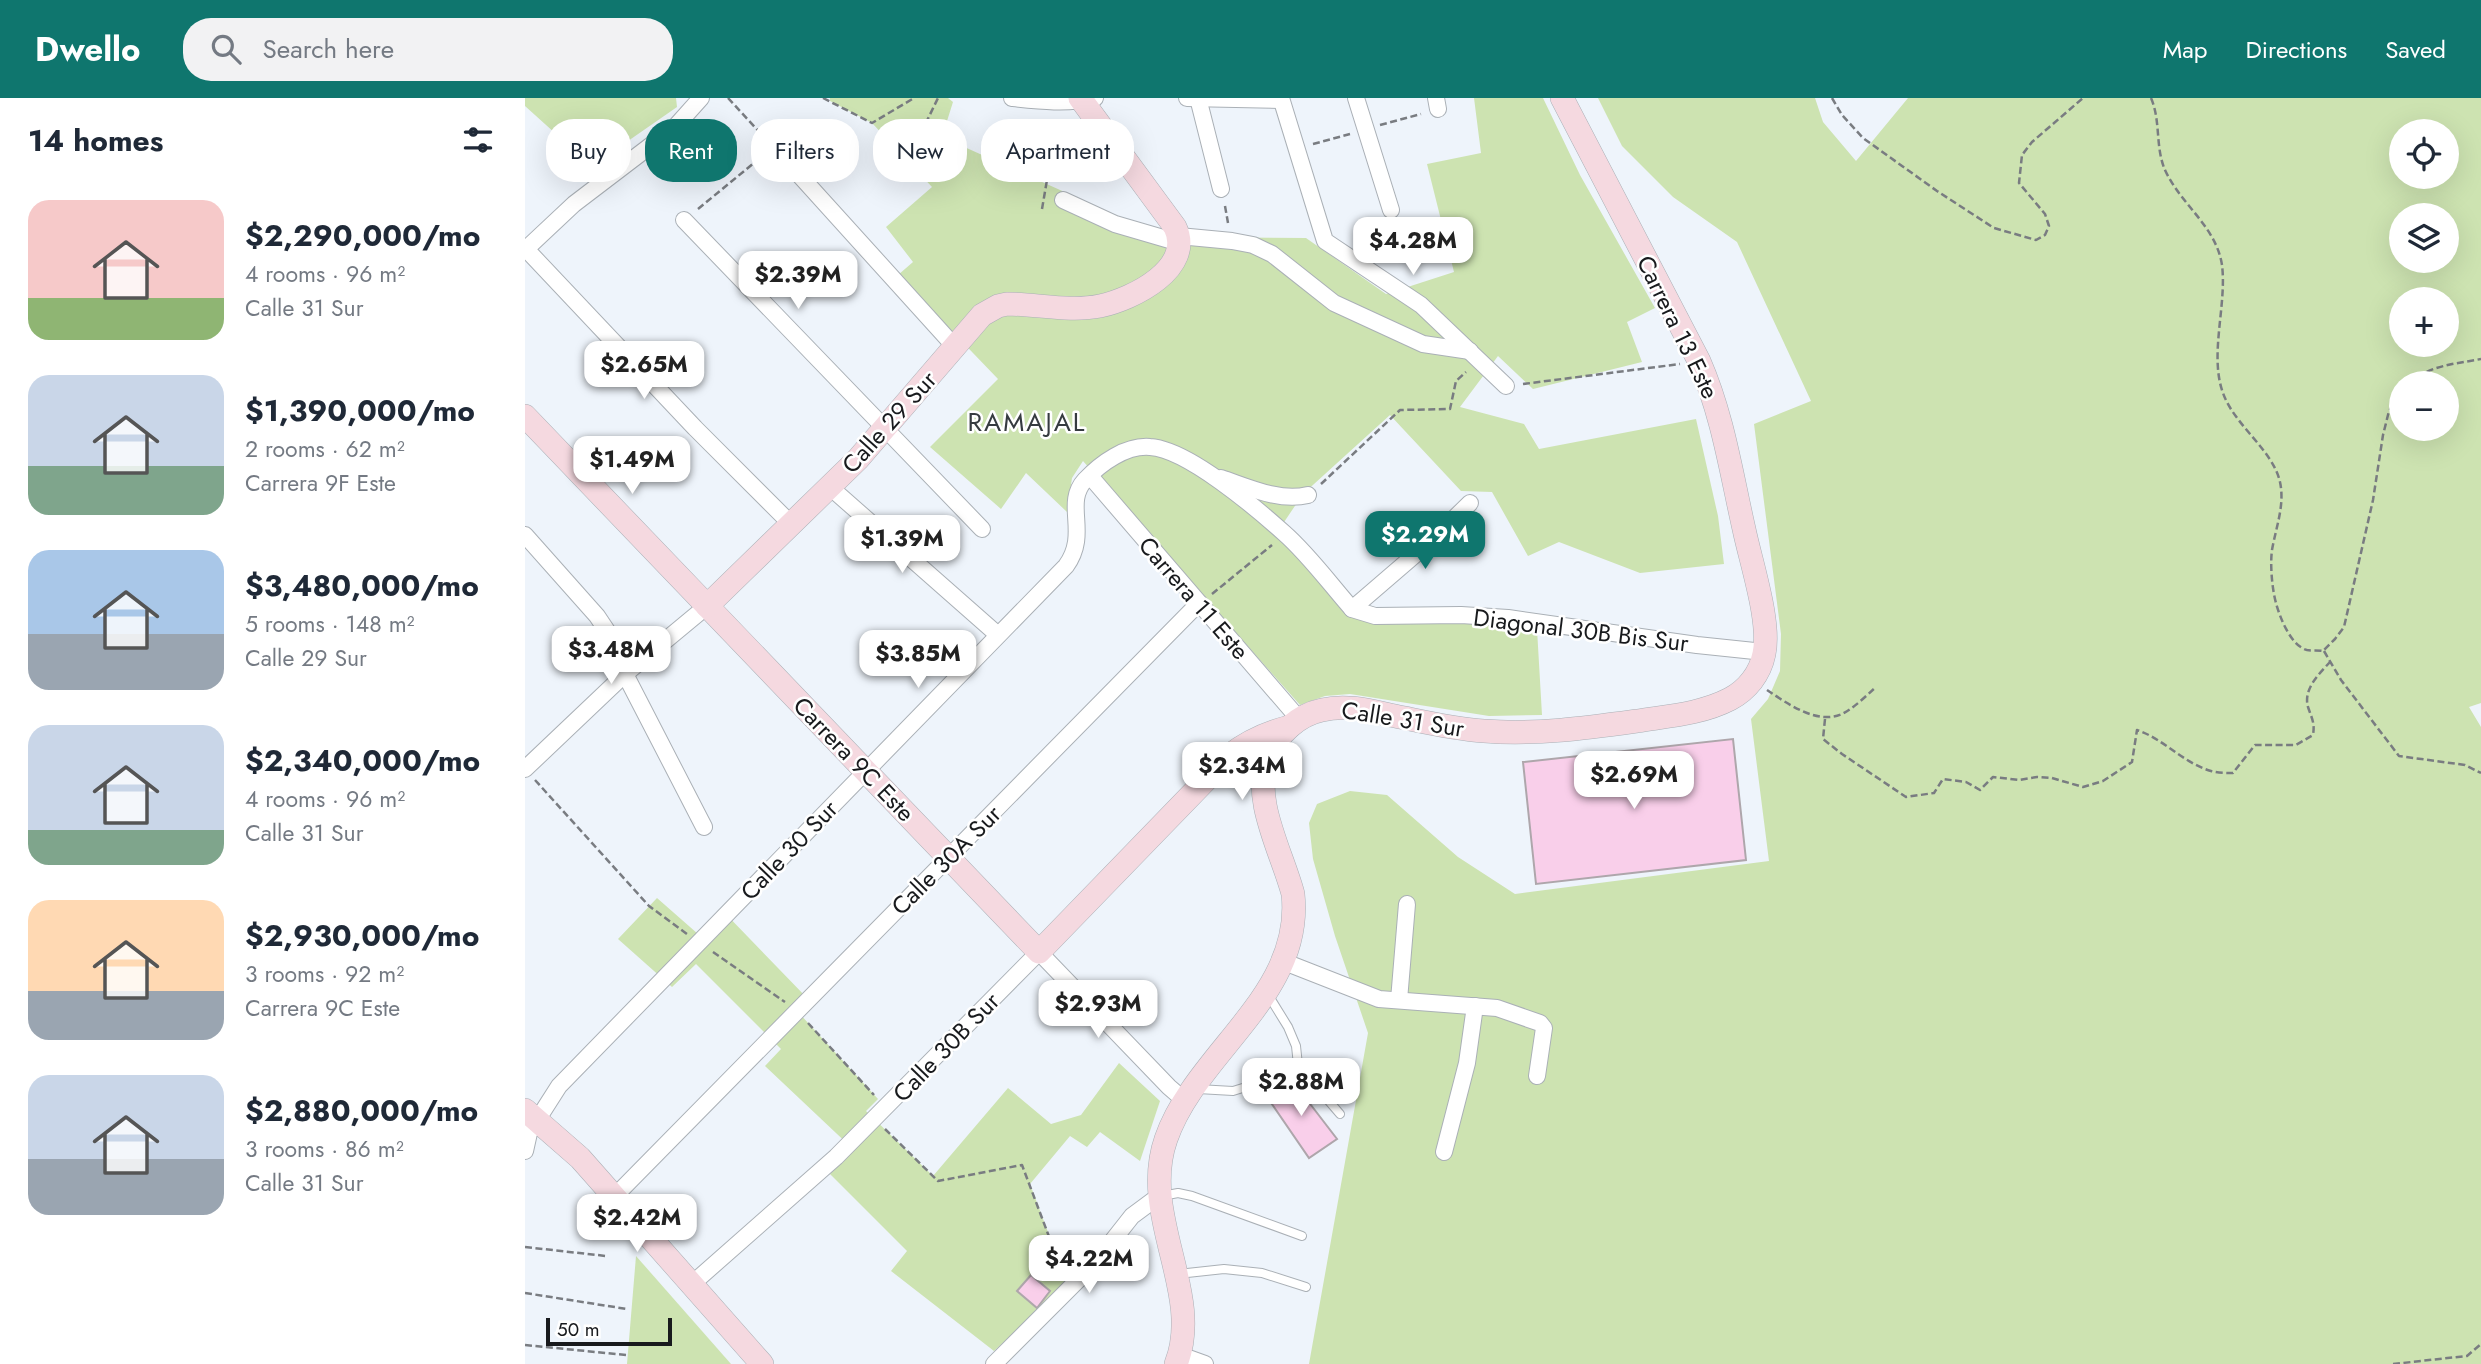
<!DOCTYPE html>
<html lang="en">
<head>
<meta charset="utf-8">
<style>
	:root { --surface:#fff; --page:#f2f2f3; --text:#1f2937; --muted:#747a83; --accent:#0f766e }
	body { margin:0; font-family:Jost,sans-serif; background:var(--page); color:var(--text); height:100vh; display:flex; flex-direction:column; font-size:26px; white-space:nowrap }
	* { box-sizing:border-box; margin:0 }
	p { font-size:23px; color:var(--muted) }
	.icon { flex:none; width:38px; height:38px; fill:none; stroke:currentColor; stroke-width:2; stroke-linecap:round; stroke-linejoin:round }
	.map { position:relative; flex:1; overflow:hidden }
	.details { display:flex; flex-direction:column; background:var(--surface); width:525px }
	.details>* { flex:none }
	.top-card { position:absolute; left:21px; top:21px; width:665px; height:63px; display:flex; gap:14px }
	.tools { position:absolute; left:1864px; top:21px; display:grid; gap:14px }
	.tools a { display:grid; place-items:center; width:70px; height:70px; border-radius:50%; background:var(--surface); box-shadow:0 7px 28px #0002; font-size:35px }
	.scale { position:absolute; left:21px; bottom:18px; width:126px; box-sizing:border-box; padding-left:7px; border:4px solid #181a1d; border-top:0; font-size:19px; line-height:24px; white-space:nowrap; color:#181a1d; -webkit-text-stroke:5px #fff; paint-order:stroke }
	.price { position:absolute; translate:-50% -60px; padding:0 16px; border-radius:14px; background:#fff; color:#222; font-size:23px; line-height:46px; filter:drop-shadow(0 2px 4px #0008) }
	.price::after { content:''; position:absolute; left:50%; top:42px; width:21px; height:16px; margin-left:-10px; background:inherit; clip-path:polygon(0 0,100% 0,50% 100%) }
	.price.on { background:var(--accent); color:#fff }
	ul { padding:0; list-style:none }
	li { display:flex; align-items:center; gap:21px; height:175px; padding:0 28px }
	li span { display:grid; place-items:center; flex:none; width:196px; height:140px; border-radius:21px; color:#555 }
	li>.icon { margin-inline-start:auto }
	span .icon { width:84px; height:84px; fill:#fffc; stroke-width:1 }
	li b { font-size:30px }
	h2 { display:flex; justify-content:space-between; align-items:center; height:84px; padding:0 28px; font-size:30px }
	.chip { padding:0 24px; border-radius:28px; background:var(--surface); box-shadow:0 7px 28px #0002; font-size:24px; line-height:63px }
	.chip.on { background:var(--accent); color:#fff }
	header { display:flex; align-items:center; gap:42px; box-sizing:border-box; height:98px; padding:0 35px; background:var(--accent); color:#fff }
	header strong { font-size:33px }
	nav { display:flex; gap:38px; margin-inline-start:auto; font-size:24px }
	.search { width:490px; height:63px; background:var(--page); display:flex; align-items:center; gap:18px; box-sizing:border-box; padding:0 24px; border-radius:28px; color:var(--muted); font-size:26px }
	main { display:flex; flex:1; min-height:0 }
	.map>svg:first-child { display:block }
	.green { fill:#cde3b1; fill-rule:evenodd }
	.building { fill:#f9cfea; stroke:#aea6ab; stroke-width:2 }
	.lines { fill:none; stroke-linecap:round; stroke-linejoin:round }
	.lane-casing { stroke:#aab0b6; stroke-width:10 }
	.street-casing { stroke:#aab0b6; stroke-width:18 }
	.secondary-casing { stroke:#aab0b6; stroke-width:24 }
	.path { stroke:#797c81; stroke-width:2.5; stroke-dasharray:7 3.5; stroke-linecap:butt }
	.lane { stroke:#fff; stroke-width:8 }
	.street { stroke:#fff; stroke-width:16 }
	.secondary { stroke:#f5d9e0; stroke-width:23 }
	.labels { text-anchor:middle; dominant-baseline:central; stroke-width:5; stroke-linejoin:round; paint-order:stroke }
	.street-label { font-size:24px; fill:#181a1d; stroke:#fff }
	.neighbourhood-label { font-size:26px; letter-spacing:2px; fill:#363b40; stroke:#fff }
</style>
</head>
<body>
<header>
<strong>Dwello</strong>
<div class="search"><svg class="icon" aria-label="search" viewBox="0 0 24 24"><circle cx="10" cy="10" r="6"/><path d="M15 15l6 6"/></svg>Search here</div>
<nav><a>Map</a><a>Directions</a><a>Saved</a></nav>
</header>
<main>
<section class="details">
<h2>14 homes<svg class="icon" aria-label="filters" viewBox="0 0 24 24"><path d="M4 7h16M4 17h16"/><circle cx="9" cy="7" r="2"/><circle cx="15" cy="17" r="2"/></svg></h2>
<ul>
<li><span style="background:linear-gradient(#f6c9c9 70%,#8fb573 0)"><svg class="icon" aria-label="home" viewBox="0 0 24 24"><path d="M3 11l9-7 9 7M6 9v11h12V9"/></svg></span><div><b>$2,290,000/mo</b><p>4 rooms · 96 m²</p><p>Calle 31 Sur</p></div></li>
<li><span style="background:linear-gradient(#c9d6e8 65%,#7fa58c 0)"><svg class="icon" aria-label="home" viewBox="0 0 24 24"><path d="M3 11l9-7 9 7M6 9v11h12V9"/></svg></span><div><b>$1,390,000/mo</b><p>2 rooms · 62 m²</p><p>Carrera 9F Este</p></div></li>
<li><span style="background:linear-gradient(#a9c7e8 60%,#9aa5b1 0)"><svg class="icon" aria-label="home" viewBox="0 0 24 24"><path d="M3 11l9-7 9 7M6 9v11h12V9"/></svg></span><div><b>$3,480,000/mo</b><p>5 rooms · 148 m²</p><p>Calle 29 Sur</p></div></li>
<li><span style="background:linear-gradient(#c9d6e8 75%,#7fa58c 0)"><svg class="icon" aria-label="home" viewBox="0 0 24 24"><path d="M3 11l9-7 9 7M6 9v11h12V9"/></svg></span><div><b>$2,340,000/mo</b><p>4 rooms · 96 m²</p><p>Calle 31 Sur</p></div></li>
<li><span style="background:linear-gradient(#ffd9b3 65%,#9aa5b1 0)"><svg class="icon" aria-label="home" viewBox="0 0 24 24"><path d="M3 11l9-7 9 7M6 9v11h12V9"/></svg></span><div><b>$2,930,000/mo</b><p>3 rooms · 92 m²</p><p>Carrera 9C Este</p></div></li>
<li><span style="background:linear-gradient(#c9d6e8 60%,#9aa5b1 0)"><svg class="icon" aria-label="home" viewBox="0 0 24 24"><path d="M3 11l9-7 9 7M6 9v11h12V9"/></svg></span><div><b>$2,880,000/mo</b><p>3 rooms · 86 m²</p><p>Calle 31 Sur</p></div></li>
</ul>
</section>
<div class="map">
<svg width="1956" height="1266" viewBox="0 0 1956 1266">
	<rect width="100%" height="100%" fill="#eef4fb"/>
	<!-- green -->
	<g class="green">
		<path d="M 0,0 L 151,0 L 152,9 L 103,43 L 72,73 L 0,8 Z"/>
		<path d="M 305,0 L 423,0 L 428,4 L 417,39 L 640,139 L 781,140 L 861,196 L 929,174 L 902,66 L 956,55 L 949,0 L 1018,0 L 1055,77 L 1130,210 L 1102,224 L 1117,264 L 1008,291 L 973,258 L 935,309 L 999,326 L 1014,351 L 1171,321 L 1193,418 L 1199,466 L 1115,475 L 1034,444 L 1003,458 L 967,394 L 936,393 L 865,317 L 778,396 L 751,436 L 829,517 L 857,526 L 925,522 L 1012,531 L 1017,617 L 964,618 L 825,596 L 800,598 L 775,607 L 558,363 L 547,380 L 542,414 L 501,375 L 476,411 L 405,349 L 473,281 L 373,177 L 388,164 L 361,129 L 407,89 L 347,25 L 305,3 Z"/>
		<path d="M 1073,0 L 1290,0 L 1298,24 L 1331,63 L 1383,0 L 1956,0 L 1956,605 L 1944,609 L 1956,629 L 1956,1266 L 784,1266 L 843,935 L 810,838 L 788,761 L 784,725 L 792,706 L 825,693 L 862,697 L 933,759 L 990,796 L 1244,763 L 1226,621 L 1243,601 L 1255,573 L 1256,536 L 1229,326 L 1286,303 L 1212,144 L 1148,99 L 1097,48 ZM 1876,33 L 1922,33 L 1922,79 L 1876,79 ZM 1876,117 L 1922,117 L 1922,163 L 1876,163 ZM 1876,201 L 1922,201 L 1922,247 L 1876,247 ZM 1876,285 L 1922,285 L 1922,331 L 1876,331 Z"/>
		<path d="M 132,800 L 173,836 L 196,811 L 284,902 L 273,914 L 353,1001 L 341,1013 L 408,1078 L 483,990 L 526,1026 L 556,1017 L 594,965 L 635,1003 L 615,1063 L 575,1034 L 562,1049 L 545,1038 L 505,1086 L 542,1185 L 469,1253 L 366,1173 L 382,1153 L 305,1076 L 329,1052 L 240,968 L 256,951 L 171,866 L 147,889 L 93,841 Z"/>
		<path d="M 111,1158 L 206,1266 L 102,1266 Z"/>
	</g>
	<!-- building -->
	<g class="building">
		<path d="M 1208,641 L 1221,762 L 1011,786 L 998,664 Z"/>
		<path d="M 766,981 L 812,1041 L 784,1060 L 740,996 Z"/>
		<path d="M 506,1177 L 525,1193 L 512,1210 L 492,1193 Z"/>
	</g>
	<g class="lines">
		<!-- lane casing -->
		<g class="lane-casing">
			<g id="lane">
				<path d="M 742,895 L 763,929 L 771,948 L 773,967 L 815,1016"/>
				<path d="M 673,991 L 708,993 L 737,984 L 773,967"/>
				<path d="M 637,1098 L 653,1095 L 667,1098 L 777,1138"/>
				<path d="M 653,1176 L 699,1171 L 737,1175 L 781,1189"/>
			</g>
		</g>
		<!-- street casing -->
		<g class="street-casing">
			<g id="street">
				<path d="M 487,0 C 515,3 542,6 570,0"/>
				<path d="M 662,0 L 756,2"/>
				<path d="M 673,0 L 696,91"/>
				<path d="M 756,0 L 800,143 L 896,207 L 981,288"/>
				<path d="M 831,0 L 866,112"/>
				<path d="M 911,0 L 913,11"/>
				<path d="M 249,49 L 430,249"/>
				<path d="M 538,102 L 590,126 L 655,145"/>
				<path d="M 159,122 L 457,431"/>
				<path d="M 654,138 L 707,143 L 728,147 L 747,156 L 809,205 L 898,246 L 945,253"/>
				<path d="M 1,151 L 170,330 L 266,426"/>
				<path d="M 0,152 L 49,106 L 150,29 L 176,0"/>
				<path d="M 565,378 L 774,621"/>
				<path d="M 696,380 C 723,389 754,404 783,397"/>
				<path d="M 305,389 L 473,537"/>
				<path d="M 0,437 L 72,518 L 84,536 L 100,576 L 179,729"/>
				<path d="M 827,511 L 906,443 L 945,405"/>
				<path d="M 0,671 L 100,576 L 182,508"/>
				<path d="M 757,863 L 854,901 L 972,910 L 1015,925 L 1019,930 L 1012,978"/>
				<path d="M 874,902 L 882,806"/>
				<path d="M 0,1053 L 4,1035 L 34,988 L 541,468 C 565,435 538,406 560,382 C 576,365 601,347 625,349 C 662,351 731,410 759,435 C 784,457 805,486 827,511 L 850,518 L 936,517 L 983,520 L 1172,547 L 1239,554"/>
				<path d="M 919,1054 L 942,965 L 950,908"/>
				<path d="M 90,1098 L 674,505"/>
				<path d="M 167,1186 L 311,1059 L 514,854 L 644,989 L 659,1002"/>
				<path d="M 655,1257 L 680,1266"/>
				<path d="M 469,1266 L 570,1165 L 607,1118 L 634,1098"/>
			</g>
		</g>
		<!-- secondary casing -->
		<g class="secondary-casing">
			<g id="secondary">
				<path d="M 0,318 L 514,854 L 704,658 C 723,643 741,635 764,629"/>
				<path d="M 182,508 L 333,361 L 457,217 L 473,208 L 482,206 C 512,206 545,214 575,208 C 608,201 670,170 650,129 L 555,0"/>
				<path d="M 0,1012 L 55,1060 L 237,1266"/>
				<path d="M 651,1266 C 679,1195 614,1118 641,1041 C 671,954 779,897 768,796 C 757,754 726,701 743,658 C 753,636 773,617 797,612 C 822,606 846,613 870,618 C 900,624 929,631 959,633 C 1011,637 1061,630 1112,623 C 1143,618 1176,616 1205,601 C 1222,592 1235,576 1239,556 C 1246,524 1226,465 1219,431 C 1206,374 1198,318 1174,263 L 1037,0"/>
			</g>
		</g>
		<!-- path -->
		<g class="path">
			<path d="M 203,0 L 239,39"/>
			<path d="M 298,0 L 347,25 L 389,0"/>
			<path d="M 1307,0 L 1317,17 L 1338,40 L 1412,93 L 1469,130 L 1511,142 L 1520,137 L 1524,128 L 1520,116 L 1494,85 L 1497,57 L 1507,44 L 1558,0"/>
			<path d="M 1626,0 C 1636,23 1630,49 1640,72 C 1656,107 1691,128 1697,167 C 1702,207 1684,257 1698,295 C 1709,327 1748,352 1755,384 C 1760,407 1751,429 1747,452 C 1745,466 1747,491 1751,505 C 1755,520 1766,548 1782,552 C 1787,553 1793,552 1798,553 L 1810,541 L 1819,529 L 1848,402 L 1858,337 L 1864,313 L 1876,294"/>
			<path d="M 855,27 L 896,16"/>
			<path d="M 396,35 L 413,0"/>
			<path d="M 788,46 L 825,36"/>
			<path d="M 700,108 L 703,125"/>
			<path d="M 173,111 L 235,60"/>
			<path d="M 517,111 L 533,18"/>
			<path d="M 1884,285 C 1905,267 1930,266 1956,261"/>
			<path d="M 998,286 L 1155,266"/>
			<path d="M 796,386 L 875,312 L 925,311 L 931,283 L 941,274"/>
			<path d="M 687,496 L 747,447"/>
			<path d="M 1799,553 L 1816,582 L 1874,658 L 1940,667 L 1956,675"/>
			<path d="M 1242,592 C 1263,606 1292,627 1317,616 C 1329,610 1341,598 1351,589"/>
			<path d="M 1300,621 L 1298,641 L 1317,656 L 1381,699 L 1409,695 L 1418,681 L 1441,684 L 1455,692 L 1468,679 L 1494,682 L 1512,679 L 1527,680 L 1558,689 L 1578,683 L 1607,664 L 1612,632 C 1639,641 1658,665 1686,673 C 1693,675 1701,675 1708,675 L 1730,647 L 1771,647 L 1788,637 C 1790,625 1787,621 1783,609 C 1778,591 1794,576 1805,564"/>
			<path d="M 10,682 L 124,808 L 162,836"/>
			<path d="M 188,854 L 260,904"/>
			<path d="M 283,925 L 349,997"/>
			<path d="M 360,1031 L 413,1083 L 497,1067 L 537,1173"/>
			<path d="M 0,1149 L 81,1158"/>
			<path d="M 0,1195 L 102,1211"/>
			<path d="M 0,1247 L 101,1257"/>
			<path d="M 1868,1266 L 1942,1258 L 1956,1246"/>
		</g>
		<!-- lane -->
		<use href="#lane" class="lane"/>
		<!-- street -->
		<use href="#street" class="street"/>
		<!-- secondary -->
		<use href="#secondary" class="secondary"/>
	</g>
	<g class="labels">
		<!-- street labels -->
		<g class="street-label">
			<text transform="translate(1153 229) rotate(64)">Carrera 13 Este</text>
			<text transform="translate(364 324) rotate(-48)">Calle 29 Sur</text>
			<text transform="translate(669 500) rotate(49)">Carrera 11 Este</text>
			<text transform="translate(1056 532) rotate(7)">Diagonal 30B Bis Sur</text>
			<text transform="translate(878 621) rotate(9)">Calle 31 Sur</text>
			<text transform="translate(329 661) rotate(46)">Carrera 9C Este</text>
			<text transform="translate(264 752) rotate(-46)">Calle 30 Sur</text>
			<text transform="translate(421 762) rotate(-45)">Calle 30A Sur</text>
			<text transform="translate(421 949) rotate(-46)">Calle 30B Sur</text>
		</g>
		<!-- neighbourhood labels -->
		<g class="neighbourhood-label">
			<text x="502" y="324">RAMAJAL</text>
		</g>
	</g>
</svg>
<div class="tools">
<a><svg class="icon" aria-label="locate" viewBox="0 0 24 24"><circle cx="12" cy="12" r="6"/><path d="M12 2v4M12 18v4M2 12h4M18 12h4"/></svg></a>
<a><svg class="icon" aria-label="layers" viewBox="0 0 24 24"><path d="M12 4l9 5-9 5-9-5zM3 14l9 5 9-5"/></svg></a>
<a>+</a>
<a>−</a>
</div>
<div class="scale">50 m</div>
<b class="price" style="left:888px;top:179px">$4.28M</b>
<b class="price" style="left:273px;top:213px">$2.39M</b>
<b class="price" style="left:119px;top:303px">$2.65M</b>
<b class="price" style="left:107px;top:398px">$1.49M</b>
<b class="price on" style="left:900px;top:473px">$2.29M</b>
<b class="price" style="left:377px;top:477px">$1.39M</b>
<b class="price" style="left:86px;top:588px">$3.48M</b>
<b class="price" style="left:393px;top:592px">$3.85M</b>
<b class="price" style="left:717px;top:704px">$2.34M</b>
<b class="price" style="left:1109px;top:713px">$2.69M</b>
<b class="price" style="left:573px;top:942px">$2.93M</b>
<b class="price" style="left:776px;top:1020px">$2.88M</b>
<b class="price" style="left:112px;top:1156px">$2.42M</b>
<b class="price" style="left:564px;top:1197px">$4.22M</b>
<div class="top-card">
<a class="chip">Buy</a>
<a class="chip on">Rent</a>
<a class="chip">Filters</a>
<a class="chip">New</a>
<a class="chip">Apartment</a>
</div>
</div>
</main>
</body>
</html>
